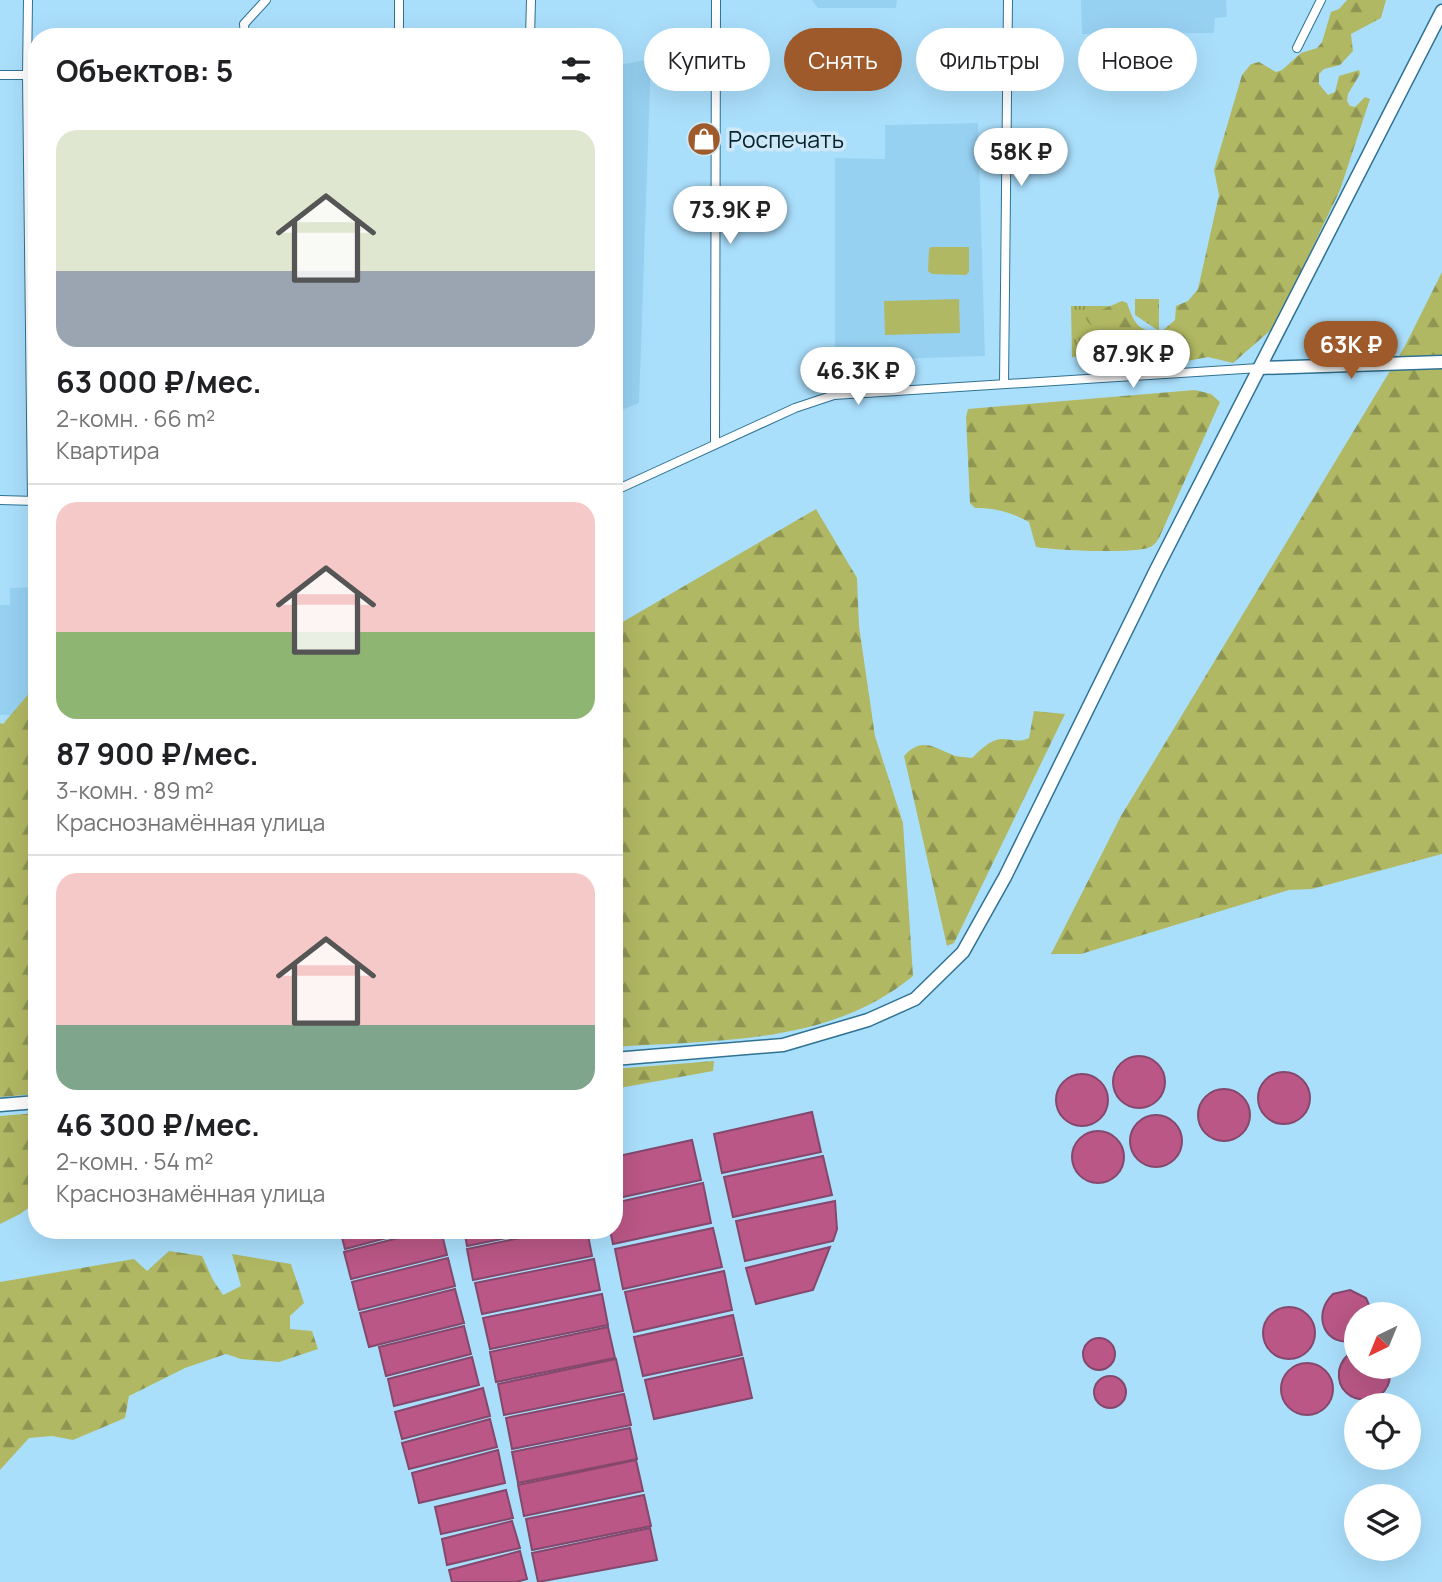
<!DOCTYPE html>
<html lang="ru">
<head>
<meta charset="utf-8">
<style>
	:root { --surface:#fff; --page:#f6f6f6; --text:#202124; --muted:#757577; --line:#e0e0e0; --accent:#9e5a2b }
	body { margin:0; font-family:Manrope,sans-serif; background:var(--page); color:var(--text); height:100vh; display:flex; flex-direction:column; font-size:26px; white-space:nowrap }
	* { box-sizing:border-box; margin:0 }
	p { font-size:23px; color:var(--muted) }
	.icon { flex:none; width:38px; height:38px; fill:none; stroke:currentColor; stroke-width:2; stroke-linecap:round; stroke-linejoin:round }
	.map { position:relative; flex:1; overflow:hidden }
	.side { position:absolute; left:28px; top:28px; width:595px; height:1211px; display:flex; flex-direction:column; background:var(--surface); border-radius:28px; box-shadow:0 7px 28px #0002 }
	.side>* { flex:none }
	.banner { position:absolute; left:644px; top:28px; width:665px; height:63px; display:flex; gap:14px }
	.needle { width:46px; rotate:223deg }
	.tools { position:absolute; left:1344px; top:1302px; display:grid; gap:14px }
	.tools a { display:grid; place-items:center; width:77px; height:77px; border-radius:50%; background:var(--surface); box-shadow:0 7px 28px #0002; font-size:35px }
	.price { position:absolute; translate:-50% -60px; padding:0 16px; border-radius:24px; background:#fff; color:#222; font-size:23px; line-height:46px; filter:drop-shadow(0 2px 4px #0008) }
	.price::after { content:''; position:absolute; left:50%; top:42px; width:21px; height:16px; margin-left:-10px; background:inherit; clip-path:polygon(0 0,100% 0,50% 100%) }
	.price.current { background:var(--accent); color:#fff }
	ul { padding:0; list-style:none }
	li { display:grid; align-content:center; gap:14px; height:371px; padding:0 28px }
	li+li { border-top:2px solid var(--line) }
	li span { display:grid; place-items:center; height:217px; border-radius:21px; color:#555 }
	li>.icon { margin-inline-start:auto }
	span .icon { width:126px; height:126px; fill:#fffc; stroke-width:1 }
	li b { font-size:30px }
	h2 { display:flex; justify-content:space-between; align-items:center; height:84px; padding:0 28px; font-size:30px }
	.pill { padding:0 24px; border-radius:32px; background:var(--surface); box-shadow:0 7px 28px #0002; font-size:24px; line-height:63px }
	.pill.current { background:var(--accent); color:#fff }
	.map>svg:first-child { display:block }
	.built { fill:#97d1f2 }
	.grass { fill:url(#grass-tufts) }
	.forest { fill:url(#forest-firs) }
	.garden { fill:#b1b863 }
	.water { fill:#ba5786; stroke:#84486c; stroke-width:2 }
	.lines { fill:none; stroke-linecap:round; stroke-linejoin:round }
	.street-casing { stroke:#2f7293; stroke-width:10 }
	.secondary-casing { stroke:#2f7293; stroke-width:15 }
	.street { stroke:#fff; stroke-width:8 }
	.secondary { stroke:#fff; stroke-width:12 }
	.labels { text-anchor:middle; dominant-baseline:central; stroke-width:7; stroke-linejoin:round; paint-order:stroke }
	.poi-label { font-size:23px; fill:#072431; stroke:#cee8f7; text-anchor:start }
</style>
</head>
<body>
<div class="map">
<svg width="1442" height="1582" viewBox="0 0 1442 1582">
	<defs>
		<pattern id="grass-tufts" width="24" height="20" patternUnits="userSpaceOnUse" patternTransform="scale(1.75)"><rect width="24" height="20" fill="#b1b863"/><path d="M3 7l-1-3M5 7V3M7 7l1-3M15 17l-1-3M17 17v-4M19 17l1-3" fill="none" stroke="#8e9552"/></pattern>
		<pattern id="forest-firs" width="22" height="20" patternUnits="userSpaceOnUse" patternTransform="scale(1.75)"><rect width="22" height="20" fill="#b1b863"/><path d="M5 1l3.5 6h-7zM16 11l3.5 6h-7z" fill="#8e9552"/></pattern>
	</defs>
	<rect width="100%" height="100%" fill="#aadffc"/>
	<!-- built -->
	<g class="built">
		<path d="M 812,0 L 897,0 L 896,8 L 818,8 Z"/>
		<path d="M 1081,0 L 1226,0 L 1227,17 L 1215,18 L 1214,33 L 1082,34 Z"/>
		<path d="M 651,59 L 639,403 L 614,413 L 614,66 Z"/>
		<path d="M 978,123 L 985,356 L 835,361 L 835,158 L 885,159 L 885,125 Z"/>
		<path d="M 37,587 L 37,687 L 18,715 L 0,715 L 0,605 L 10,605 L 10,588 Z"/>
	</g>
	<!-- grass -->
	<g class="grass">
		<path d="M 1135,299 L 1159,299 L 1159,331 L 1135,315 Z"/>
		<path d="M 1071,306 L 1126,306 L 1127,356 L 1072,357 Z"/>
	</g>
	<!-- forest -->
	<g class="forest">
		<path d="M 1347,0 L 1386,0 L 1381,18 L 1351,34 L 1353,51 L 1340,65 L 1324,69 L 1319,74 L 1319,84 L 1328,95 L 1335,92 L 1339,76 L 1359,70 L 1360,74 L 1348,94 L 1347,101 L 1350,106 L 1355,107 L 1365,97 L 1370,99 L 1340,190 L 1277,322 L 1272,329 L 1233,363 L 1208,357 L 1187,361 L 1183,358 L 1182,343 L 1167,339 C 1152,358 1142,366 1117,370 L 1111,362 C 1102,368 1093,373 1083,367 L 1082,363 L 1104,342 L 1113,347 L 1119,346 L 1123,339 L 1114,330 C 1103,331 1089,328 1085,317 L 1088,314 L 1094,313 L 1122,301 L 1127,303 C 1134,323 1138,332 1161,332 L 1175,320 L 1176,306 L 1188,301 L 1198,289 L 1219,195 L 1214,170 L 1242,75 L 1251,64 L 1259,62 L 1276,72 L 1282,70 L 1301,53 L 1317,48 L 1322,42 L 1331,12 L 1339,9 Z"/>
		<path d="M 1442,272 L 1442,854 L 1312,889 L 1289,890 L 1081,954 L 1051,954 L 1121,816 L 1405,346 Z"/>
		<path d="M 1195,390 L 1211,394 L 1220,402 L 1159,538 C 1157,541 1155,544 1152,546 C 1140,555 1053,550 1036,547 L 1029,522 C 1011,512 995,508 975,508 L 970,503 L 966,417 L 968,409 Z"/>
		<path d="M 816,509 L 857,578 L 859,626 L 875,736 L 903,823 L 913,976 C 830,1045 716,1040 614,1047 L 614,627 Z"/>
		<path d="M 37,684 L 37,1094 L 0,1097 L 0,723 L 3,724 Z"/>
		<path d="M 1034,711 L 1065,714 L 954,943 L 947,946 L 904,756 C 922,736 935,748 955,756 C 960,757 967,757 972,758 C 980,750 990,740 1001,739 C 1013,739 1018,743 1029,738 Z"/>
		<path d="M 714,1061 L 713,1071 L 614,1089 L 614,1069 Z"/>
		<path d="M 37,1113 L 37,1202 L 20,1214 L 0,1224 L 0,1116 Z"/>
		<path d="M 169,1251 L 202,1256 L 213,1280 L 223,1295 L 241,1286 L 232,1254 L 291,1264 L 304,1303 L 290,1316 L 290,1329 L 312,1331 L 318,1349 L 279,1362 L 241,1359 L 226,1354 L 185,1368 L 129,1396 L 125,1418 L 73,1440 L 52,1436 L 29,1438 L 0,1470 L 0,1282 L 134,1259 L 147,1271 Z"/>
	</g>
	<!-- garden -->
	<g class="garden">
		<path d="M 931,247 L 969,247 L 969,272 L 966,275 L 932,274 L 928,271 L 929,249 Z"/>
		<path d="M 959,299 L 960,333 L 885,335 L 884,301 Z"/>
	</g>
	<!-- water -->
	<g class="water">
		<circle cx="1139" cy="1082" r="26"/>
		<circle cx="1284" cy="1098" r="26"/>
		<circle cx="1082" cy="1100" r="26"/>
		<circle cx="1224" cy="1115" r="26"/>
		<path d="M 812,1112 L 821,1152 L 722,1173 L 714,1134 Z"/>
		<circle cx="1156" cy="1141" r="26"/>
		<circle cx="1098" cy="1157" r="26"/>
		<path d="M 692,1140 L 701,1180 L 614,1199 L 614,1157 Z"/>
		<path d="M 823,1156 L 832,1195 L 733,1217 L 724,1177 Z"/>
		<path d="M 703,1183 L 711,1223 L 613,1244 L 610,1230 L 614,1230 L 614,1203 Z"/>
		<path d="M 835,1201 L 837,1229 L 833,1241 L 745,1261 L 736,1221 Z"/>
		<path d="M 713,1228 L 722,1267 L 623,1289 L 615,1249 Z"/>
		<path d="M 340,1230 L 417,1230 L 345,1249 Z"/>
		<path d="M 429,1230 L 441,1230 L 447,1255 L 351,1279 L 344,1252 Z"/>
		<path d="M 464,1230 L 545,1230 L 467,1246 Z"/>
		<path d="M 558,1230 L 587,1230 L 592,1256 L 473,1280 L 467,1249 Z"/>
		<path d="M 830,1247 L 813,1290 L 756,1304 L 746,1268 Z"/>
		<path d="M 448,1258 L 455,1286 L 359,1310 L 352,1282 Z"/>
		<path d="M 594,1259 L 600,1290 L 482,1314 L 475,1283 Z"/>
		<path d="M 724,1271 L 732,1310 L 634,1332 L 625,1292 Z"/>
		<path d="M 455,1289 L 464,1323 L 369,1347 L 360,1313 Z"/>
		<path d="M 1350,1290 L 1366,1298 L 1373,1314 L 1356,1314 L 1356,1340 C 1325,1349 1311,1315 1333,1294 Z"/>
		<path d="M 602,1294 L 608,1325 L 490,1349 L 483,1318 Z"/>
		<circle cx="1289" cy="1333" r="26"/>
		<path d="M 733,1315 L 742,1355 L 643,1376 L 634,1337 Z"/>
		<path d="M 464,1326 L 471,1354 L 386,1376 L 379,1347 Z"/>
		<path d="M 608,1327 L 615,1358 L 496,1382 L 490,1352 Z"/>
		<circle cx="1099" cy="1354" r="16"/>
		<path d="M 1356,1350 L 1356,1367 L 1389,1367 C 1398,1409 1335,1410 1339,1371 C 1341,1361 1347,1354 1356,1350 Z"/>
		<path d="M 472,1357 L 479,1385 L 394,1406 L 388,1379 Z"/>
		<path d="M 743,1358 L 752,1398 L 654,1419 L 645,1380 Z"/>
		<path d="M 616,1359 L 623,1391 L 504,1415 L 498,1384 Z"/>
		<circle cx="1307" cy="1389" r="26"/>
		<circle cx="1110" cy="1392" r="16"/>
		<path d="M 483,1388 L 490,1416 L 402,1439 L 395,1412 Z"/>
		<path d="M 624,1394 L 631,1425 L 512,1449 L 506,1418 Z"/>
		<path d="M 490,1419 L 497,1447 L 409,1469 L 402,1443 Z"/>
		<path d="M 630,1428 L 637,1459 L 518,1483 L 512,1452 Z"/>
		<path d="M 498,1450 L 505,1483 L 419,1503 L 412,1473 Z"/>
		<path d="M 636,1460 L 643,1491 L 524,1516 L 518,1485 Z"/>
		<path d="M 506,1490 L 513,1518 L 441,1534 L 435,1507 Z"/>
		<path d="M 644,1495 L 651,1526 L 532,1550 L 526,1519 Z"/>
		<path d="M 512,1521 L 520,1548 L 447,1565 L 442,1539 Z"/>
		<path d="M 650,1528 L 657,1560 L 538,1582 L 532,1553 Z"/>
		<path d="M 520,1551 L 527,1579 L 516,1582 L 452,1582 L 449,1570 Z"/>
	</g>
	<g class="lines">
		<!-- street casing -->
		<g class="street-casing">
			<g id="street">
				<path d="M 28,0 L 27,75 L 32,501"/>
				<path d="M 245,37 L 244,24 L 266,0"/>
				<path d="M 399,37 L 399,0"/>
				<path d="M 530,37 L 531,0"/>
				<path d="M 1297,48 L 1321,0"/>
				<path d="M 0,75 L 37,75"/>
				<path d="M 1004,384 L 1008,0"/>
				<path d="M 715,443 L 716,0"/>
				<path d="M 614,491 L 795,408 L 834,395 L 1259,368"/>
				<path d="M 0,500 L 36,501"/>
			</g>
		</g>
		<!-- secondary casing -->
		<g class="secondary-casing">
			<g id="secondary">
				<path d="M 1259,368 L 1442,362"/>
				<path d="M 614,1059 L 783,1045 L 868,1020 L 915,999 L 963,952 L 1005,877 L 1156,570 L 1442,11"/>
				<path d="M 0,1105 L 37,1102"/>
			</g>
		</g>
		<!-- street -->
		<use href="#street" class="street"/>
		<!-- secondary -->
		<use href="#secondary" class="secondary"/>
	</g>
	<!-- icons -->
	<defs>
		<g id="shop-disc" transform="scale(1.75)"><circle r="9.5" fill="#9e5a2b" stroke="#cee8f7"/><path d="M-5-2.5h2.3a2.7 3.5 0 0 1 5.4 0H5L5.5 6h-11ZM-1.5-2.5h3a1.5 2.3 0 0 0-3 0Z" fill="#fff"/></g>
	</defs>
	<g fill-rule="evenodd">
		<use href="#shop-disc" x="704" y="139"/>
	</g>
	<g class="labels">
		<!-- poi labels -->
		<g class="poi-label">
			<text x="728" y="139">Роспечать</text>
		</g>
	</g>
</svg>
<div class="tools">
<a><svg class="needle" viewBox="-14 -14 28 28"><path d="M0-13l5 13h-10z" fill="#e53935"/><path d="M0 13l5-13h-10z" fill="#757577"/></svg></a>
<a><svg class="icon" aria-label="locate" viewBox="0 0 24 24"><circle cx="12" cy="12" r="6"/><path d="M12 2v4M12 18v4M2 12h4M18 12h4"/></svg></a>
<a><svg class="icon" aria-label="layers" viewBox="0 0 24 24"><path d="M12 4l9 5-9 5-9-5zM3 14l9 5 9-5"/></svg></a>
</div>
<b class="price" style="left:1021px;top:188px">58K ₽</b>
<b class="price" style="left:730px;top:246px">73.9K ₽</b>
<b class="price current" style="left:1351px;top:381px">63K ₽</b>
<b class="price" style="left:1133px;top:390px">87.9K ₽</b>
<b class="price" style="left:858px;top:407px">46.3K ₽</b>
<div class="banner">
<a class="pill">Купить</a>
<a class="pill current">Снять</a>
<a class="pill">Фильтры</a>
<a class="pill">Новое</a>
</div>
<section class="side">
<h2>Объектов: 5<svg class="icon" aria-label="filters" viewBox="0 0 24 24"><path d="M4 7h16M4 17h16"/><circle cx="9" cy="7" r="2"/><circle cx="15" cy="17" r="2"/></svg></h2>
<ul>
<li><span style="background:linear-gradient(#dfe7d0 65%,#9aa5b1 0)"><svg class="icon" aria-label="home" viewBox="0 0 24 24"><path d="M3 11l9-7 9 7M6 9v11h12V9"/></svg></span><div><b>63 000 ₽/мес.</b><p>2-комн. · 66 m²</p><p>Квартира</p></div></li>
<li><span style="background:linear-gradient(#f6c9c9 60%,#8fb573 0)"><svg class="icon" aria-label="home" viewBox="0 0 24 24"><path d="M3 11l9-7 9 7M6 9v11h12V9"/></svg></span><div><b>87 900 ₽/мес.</b><p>3-комн. · 89 m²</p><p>Краснознамённая улица</p></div></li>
<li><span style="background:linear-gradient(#f6c9c9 70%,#7fa58c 0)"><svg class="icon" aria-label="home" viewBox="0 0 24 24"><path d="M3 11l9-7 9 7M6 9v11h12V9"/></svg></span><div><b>46 300 ₽/мес.</b><p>2-комн. · 54 m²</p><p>Краснознамённая улица</p></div></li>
</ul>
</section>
</div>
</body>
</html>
